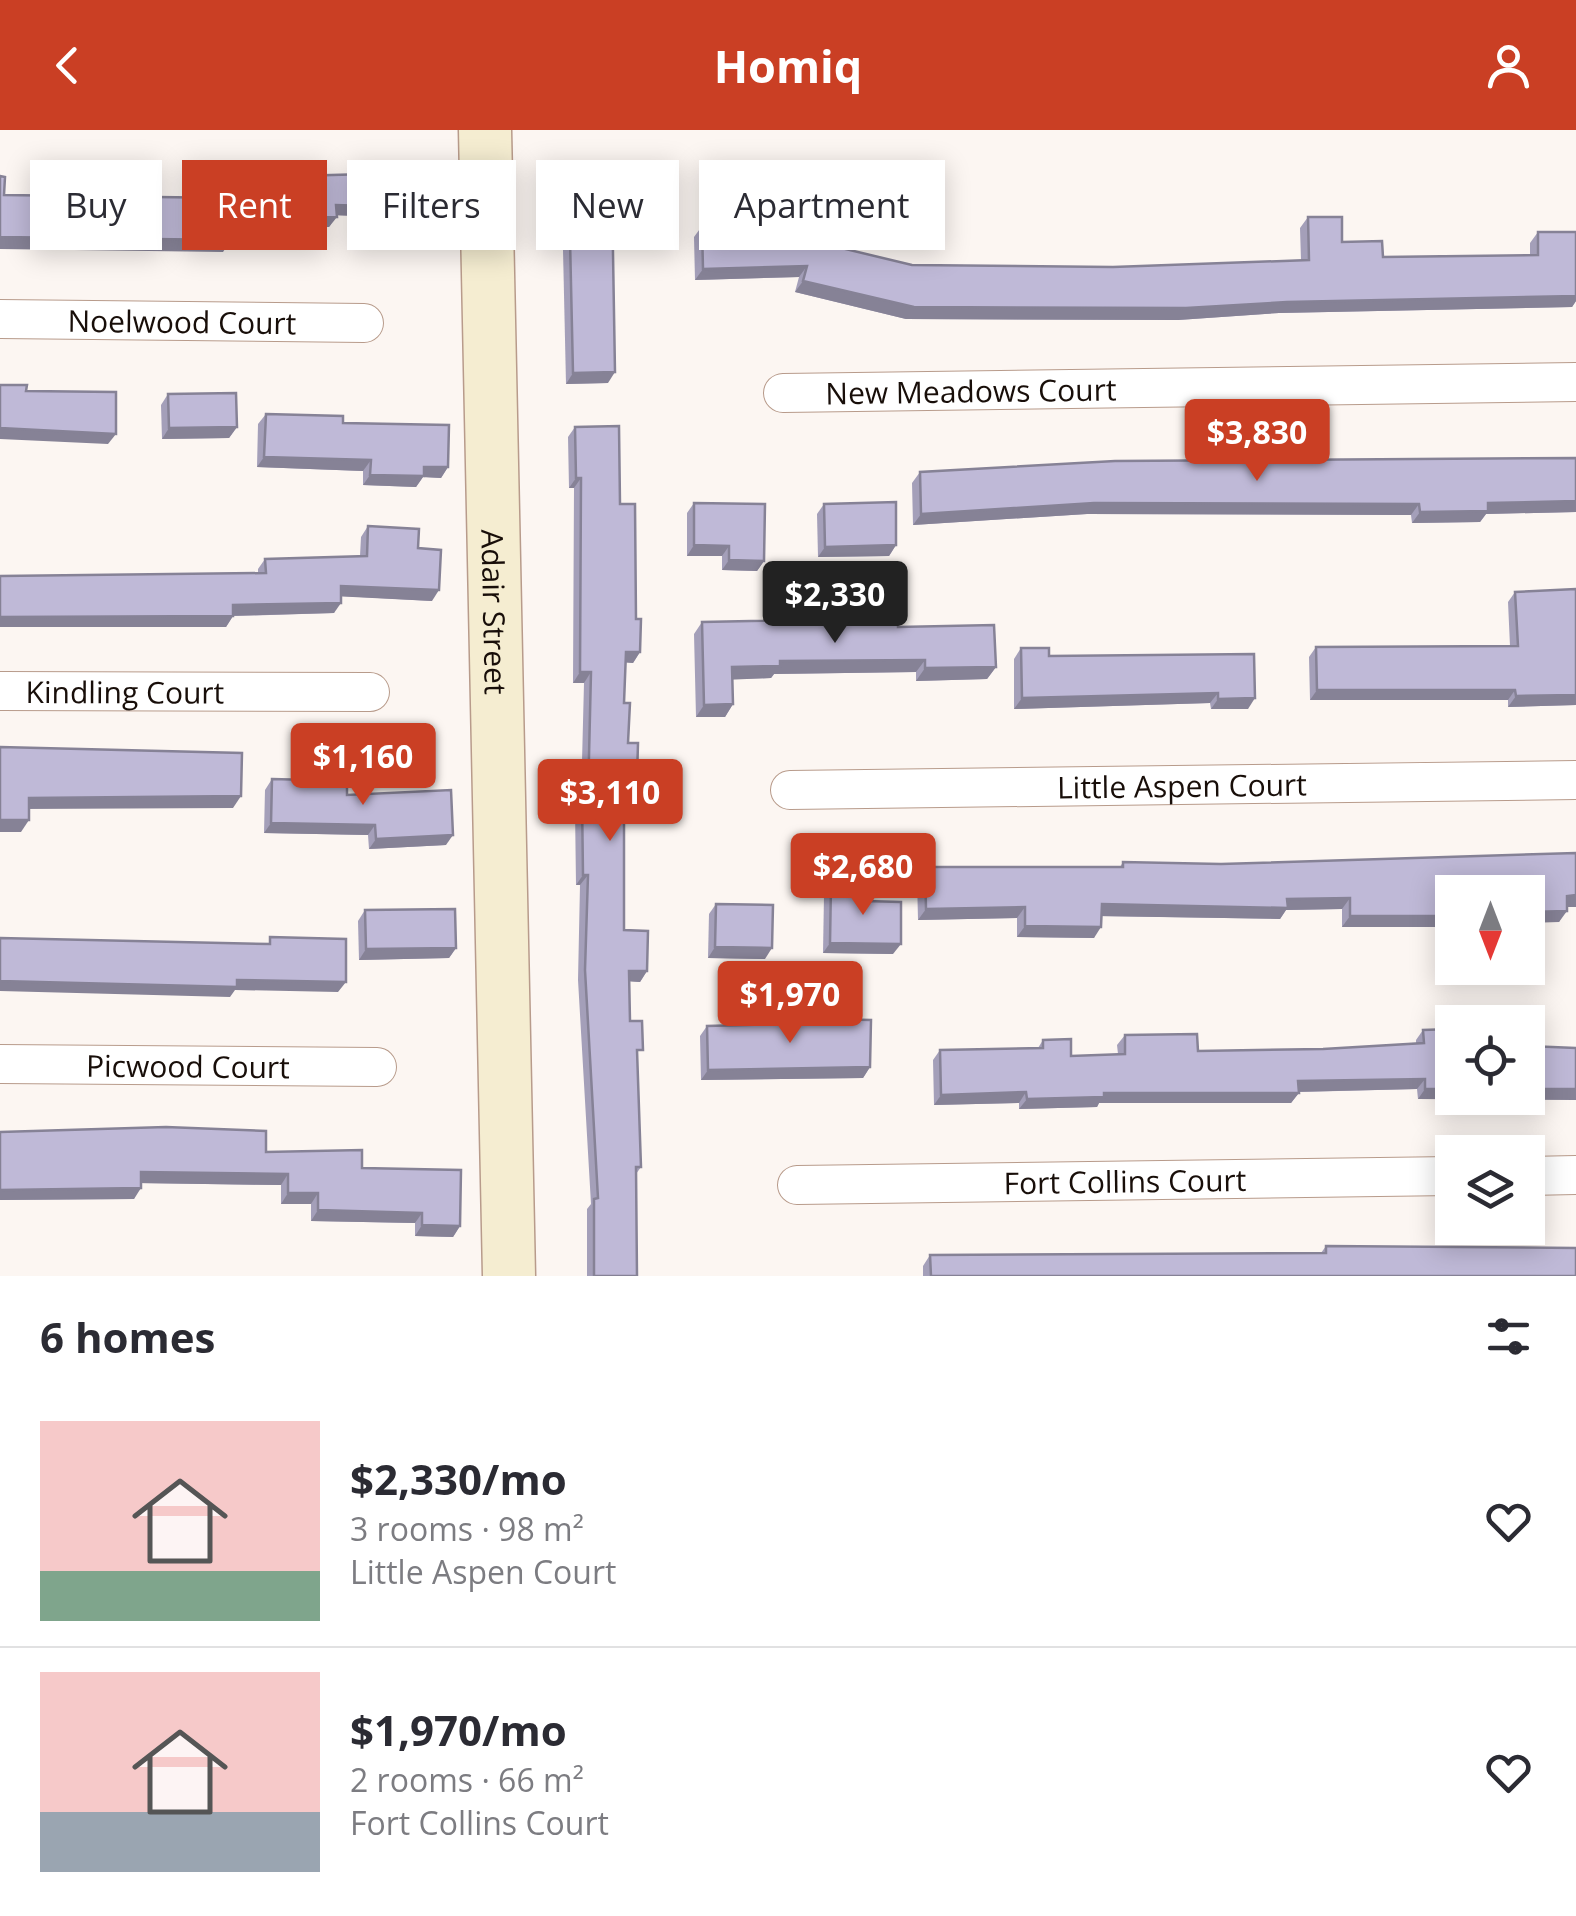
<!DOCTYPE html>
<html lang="en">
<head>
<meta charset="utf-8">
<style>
	:root { --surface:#fff; --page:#f2f2f3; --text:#2b2b33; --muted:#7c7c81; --line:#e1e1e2; --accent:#ca3f24 }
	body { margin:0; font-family:"Open Sans",sans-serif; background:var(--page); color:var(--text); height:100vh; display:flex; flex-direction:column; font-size:38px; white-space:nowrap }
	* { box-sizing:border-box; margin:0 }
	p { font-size:32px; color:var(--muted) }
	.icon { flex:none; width:55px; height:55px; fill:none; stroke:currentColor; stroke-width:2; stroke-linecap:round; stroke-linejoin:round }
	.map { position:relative; height:1146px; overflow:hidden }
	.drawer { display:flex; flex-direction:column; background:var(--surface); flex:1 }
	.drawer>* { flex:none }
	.top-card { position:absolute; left:30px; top:30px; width:1000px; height:90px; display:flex; gap:20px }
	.needle { width:65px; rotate:180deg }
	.buttons { position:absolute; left:1435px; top:745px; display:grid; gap:20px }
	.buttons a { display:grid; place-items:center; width:110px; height:110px; border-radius:0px; background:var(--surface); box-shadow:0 5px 25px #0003; font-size:50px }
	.price { position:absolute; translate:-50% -85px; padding:0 22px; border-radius:10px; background:var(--accent); color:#fff; font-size:32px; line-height:65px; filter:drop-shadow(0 2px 5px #0008) }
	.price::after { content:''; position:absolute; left:50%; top:60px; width:30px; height:22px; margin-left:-15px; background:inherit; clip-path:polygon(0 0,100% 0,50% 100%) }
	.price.active { background:#222; color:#fff }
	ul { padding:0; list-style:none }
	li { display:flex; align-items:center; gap:30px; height:250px; padding:0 40px }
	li+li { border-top:2px solid var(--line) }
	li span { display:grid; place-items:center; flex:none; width:280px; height:200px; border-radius:0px; color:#555 }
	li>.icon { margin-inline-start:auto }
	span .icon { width:120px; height:120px; fill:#fffc; stroke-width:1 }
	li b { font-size:42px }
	h2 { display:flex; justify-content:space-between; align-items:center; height:120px; padding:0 40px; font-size:42px }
	.pill { padding:0 35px; border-radius:0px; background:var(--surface); box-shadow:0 5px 25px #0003; font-size:35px; line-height:90px }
	.pill.active { background:var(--accent); color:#fff }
	header { display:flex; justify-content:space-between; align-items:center; height:130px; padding:0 40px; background:var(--accent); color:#fff; font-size:45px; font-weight:700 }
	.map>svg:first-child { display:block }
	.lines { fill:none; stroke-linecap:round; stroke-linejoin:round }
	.street-casing { stroke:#b89b8b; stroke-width:40 }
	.secondary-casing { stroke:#b89b8b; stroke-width:55 }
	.street { stroke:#fff; stroke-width:38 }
	.secondary { stroke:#f5edd1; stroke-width:52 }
	.wall { fill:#a49fb9 }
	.shaded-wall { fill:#868296 }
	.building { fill:#bfb9d7; stroke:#868296; stroke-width:2.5 }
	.labels { text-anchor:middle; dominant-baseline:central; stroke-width:9; stroke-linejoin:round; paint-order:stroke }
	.street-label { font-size:30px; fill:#180e09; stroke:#fcf6f2 }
</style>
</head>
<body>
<header><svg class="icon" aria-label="back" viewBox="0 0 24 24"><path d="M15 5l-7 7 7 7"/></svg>Homiq<svg class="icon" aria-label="person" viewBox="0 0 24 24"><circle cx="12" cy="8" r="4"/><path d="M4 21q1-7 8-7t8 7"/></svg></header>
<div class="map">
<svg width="1576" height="1146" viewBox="0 0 1576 1146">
	<rect width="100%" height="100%" fill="#fcf6f2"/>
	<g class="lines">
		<!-- street casing -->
		<g class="street-casing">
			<g id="street">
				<path id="s1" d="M 0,189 L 364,193"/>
				<path id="s2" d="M 783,263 L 1576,252"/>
				<path id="s3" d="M 0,561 L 370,562"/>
				<path id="s4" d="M 790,660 L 1576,650"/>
				<path id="s5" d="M 0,934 L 377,937"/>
				<path d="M 1528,1046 L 1576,1045"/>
				<path id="s6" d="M 797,1055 L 1452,1046"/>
			</g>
		</g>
		<!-- secondary casing -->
		<g class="secondary-casing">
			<g id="secondary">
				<path id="s7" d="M 485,0 L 509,1146"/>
			</g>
		</g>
		<!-- street -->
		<use href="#street" class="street"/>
		<!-- secondary -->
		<use href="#secondary" class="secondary"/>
	</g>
	<!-- wall -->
	<g class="wall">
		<path d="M 368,35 L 435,89 L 337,85 L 329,97 L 254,98 L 253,57 L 261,47 L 361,44 Z"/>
		<path d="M 569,65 L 608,253 L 566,254 L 562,75 Z"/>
		<path d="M 1308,87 L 1342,112 L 1383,127 L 1530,125 L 1530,113 L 1538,102 L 1576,102 L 1576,171 L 1572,177 L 1279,183 L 1178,190 L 906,189 L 795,162 L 799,147 L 695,150 L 694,107 L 702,96 L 779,103 L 912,135 L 1113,137 L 1301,130 L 1300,98 Z"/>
		<path d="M 168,264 L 237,297 L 229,308 L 162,309 L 161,275 Z"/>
		<path d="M 266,284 L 343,293 L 448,337 L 441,348 L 423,347 L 416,357 L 363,355 L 363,341 L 257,337 L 258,294 Z"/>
		<path d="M 575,297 L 620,374 L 640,522 L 633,533 L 625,532 L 624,573 L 628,613 L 637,649 L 629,660 L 624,659 L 624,800 L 647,841 L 640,852 L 630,851 L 630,891 L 637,928 L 641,1037 L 636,1044 L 637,1146 L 587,1146 L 587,1079 L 591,1074 L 578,850 L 580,755 L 576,755 L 575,679 L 581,671 L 584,553 L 573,553 L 574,358 L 569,358 L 568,307 Z"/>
		<path d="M 1576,328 L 1576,382 L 1486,384 L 1480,392 L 1412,393 L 1411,385 L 1087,384 L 913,395 L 912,353 L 920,342 Z"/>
		<path d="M 694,373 L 764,431 L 757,441 L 722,440 L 722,426 L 687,426 L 687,383 Z"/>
		<path d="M 824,374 L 896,415 L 889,426 L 818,427 L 817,384 Z"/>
		<path d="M 368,396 L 418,418 L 432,471 L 341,466 L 334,483 L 233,486 L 226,497 L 23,447 L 258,443 L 258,439 L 265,429 L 360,426 L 361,407 Z"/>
		<path d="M 1576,459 L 1576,575 L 1508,577 L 1508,570 L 1310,570 L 1309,527 L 1316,517 L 1510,516 L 1508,472 L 1515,462 Z"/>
		<path d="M 702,492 L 898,497 L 996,537 L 987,549 L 916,551 L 916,542 L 774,544 L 771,548 L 733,549 L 733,574 L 725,587 L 696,587 L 694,504 Z"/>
		<path d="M 1021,518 L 1049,526 L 1254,524 L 1248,579 L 1211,579 L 1210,573 L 1014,579 L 1014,529 Z"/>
		<path d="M 272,649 L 347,665 L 446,715 L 369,719 L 368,705 L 264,703 L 265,660 Z"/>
		<path d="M 1576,723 L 1576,777 L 1567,777 L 1559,792 L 1528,762 L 1452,762 L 1452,797 L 1342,797 L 1342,779 L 1286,780 L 1280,789 L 1102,786 L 1094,808 L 1017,807 L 1017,788 L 918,790 L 917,748 L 925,737 L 1120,737 L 1123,732 L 1221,734 Z"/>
		<path d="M 831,755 L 865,771 L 893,824 L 823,823 L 824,765 Z"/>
		<path d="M 716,774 L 765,829 L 708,828 L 709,784 Z"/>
		<path d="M 365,780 L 456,818 L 449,828 L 359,830 L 358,791 Z"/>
		<path d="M 826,889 L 870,937 L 863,948 L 701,950 L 700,906 L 707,896 L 823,893 Z"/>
		<path d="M 1423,900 L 1452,968 L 1418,969 L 1417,959 L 1299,962 L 1291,973 L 1099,973 L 1097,977 L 1019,979 L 1019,973 L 934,975 L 933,930 L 940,920 L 1038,918 L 1043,910 L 1071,926 L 1118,924 L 1117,915 L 1125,905 L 1198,921 L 1323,919 L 1416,913 L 1416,910 Z"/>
		<path d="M 0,1002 L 266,1022 L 362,1038 L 460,1096 L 453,1107 L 415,1106 L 415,1093 L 311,1091 L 311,1074 L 281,1074 L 281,1055 L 141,1053 L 134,1069 L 0,1070 Z"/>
		<path d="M 1326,1116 L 1576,1146 L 923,1146 L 923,1136 L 930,1125 L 1321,1123 Z"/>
	</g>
	<!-- shaded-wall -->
	<g class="shaded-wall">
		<path d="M 336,75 L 442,78 L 435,89 L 329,85 Z"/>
		<path d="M 337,87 L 329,97 L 254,98 L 262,88 Z"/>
		<path d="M 0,107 L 231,110 L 223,122 L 0,119 Z"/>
		<path d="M 807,136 L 799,147 L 695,150 L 703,139 Z"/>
		<path d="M 803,151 L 1287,172 L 1576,166 L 1576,171 L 1572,177 L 1279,183 L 1178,190 L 906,189 L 795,162 Z"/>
		<path d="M 615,242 L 608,253 L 566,254 L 573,243 Z"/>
		<path d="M 237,297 L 229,308 L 162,309 L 169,298 Z"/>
		<path d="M 0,298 L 116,304 L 108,314 L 0,309 Z"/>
		<path d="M 264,327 L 371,330 L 363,341 L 257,337 Z"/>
		<path d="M 424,337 L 448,337 L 441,348 L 423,347 L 416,357 L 363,355 L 370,345 Z"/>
		<path d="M 576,348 L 581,348 L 574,358 L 569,358 Z"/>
		<path d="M 1576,371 L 1576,382 L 1486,384 L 1480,392 L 1412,393 L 1420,382 L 1488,373 Z"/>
		<path d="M 1094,373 L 1419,374 L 1411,385 L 1087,384 L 913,395 L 921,384 Z"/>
		<path d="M 694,415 L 729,416 L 722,426 L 687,426 Z"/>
		<path d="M 896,415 L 889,426 L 818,427 L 825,417 Z"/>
		<path d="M 729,430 L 764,431 L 757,441 L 722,440 Z"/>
		<path d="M 341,456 L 439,460 L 432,471 L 333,466 Z"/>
		<path d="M 341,473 L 334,483 L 226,486 L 233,475 Z"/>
		<path d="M 233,486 L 226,497 L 0,497 L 0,487 Z"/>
		<path d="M 626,522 L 640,522 L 633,533 L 619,532 Z"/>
		<path d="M 925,530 L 916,542 L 774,544 L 771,548 L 724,550 L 732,537 L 780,531 Z"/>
		<path d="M 996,537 L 987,549 L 916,551 L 925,538 Z"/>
		<path d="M 580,542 L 591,542 L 584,553 L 573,553 Z"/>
		<path d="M 1317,560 L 1515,560 L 1508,570 L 1310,570 Z"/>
		<path d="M 1218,563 L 1210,573 L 1014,579 L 1022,568 Z"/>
		<path d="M 1576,565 L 1576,575 L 1508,577 L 1516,566 Z"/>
		<path d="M 1255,568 L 1248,579 L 1211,579 L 1218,569 Z"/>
		<path d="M 733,574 L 725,587 L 696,587 L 704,575 Z"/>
		<path d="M 624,649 L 637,649 L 629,660 L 617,659 Z"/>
		<path d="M 241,666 L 233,678 L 21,679 L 29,668 Z"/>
		<path d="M 0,690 L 29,690 L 21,702 L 0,702 Z"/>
		<path d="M 271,693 L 375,695 L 368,705 L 264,703 Z"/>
		<path d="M 453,705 L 446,715 L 369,719 L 376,709 Z"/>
		<path d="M 583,745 L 588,745 L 580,755 L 576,755 Z"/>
		<path d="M 1576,765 L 1576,777 L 1559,777 L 1567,766 Z"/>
		<path d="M 1350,768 L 1342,779 L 1286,780 L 1280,789 L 1094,786 L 1102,774 Z"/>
		<path d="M 1025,777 L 1017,788 L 918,790 L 926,779 Z"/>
		<path d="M 1567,781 L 1559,792 L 1528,793 L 1528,782 Z"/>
		<path d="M 1350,786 L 1452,786 L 1452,797 L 1342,797 Z"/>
		<path d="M 1025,796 L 1101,797 L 1094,808 L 1017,807 Z"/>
		<path d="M 830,813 L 901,814 L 893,824 L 823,823 Z"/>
		<path d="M 715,817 L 772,818 L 765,829 L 708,828 Z"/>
		<path d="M 456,818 L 449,828 L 359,830 L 366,819 Z"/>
		<path d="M 629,841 L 647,841 L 640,852 L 622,851 Z"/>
		<path d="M 237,850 L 346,852 L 338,862 L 235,860 L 230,867 L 0,861 L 0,851 Z"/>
		<path d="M 870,937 L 863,948 L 701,950 L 708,940 Z"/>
		<path d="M 1425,949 L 1417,959 L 1291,962 L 1298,951 Z"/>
		<path d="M 1425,959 L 1452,959 L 1452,968 L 1528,968 L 1528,959 L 1576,959 L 1576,970 L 1418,969 Z"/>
		<path d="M 1026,962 L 1019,973 L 934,975 L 941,965 Z"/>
		<path d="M 1104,963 L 1299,963 L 1291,973 L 1099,973 L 1097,977 L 1019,979 L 1027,969 Z"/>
		<path d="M 141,1042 L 288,1044 L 281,1055 L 134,1053 Z"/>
		<path d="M 141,1058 L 134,1069 L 0,1070 L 0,1060 Z"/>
		<path d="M 288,1063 L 318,1063 L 311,1074 L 281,1074 Z"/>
		<path d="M 318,1080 L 422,1083 L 415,1093 L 311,1091 Z"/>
		<path d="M 422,1095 L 460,1096 L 453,1107 L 415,1106 Z"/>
	</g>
	<!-- building -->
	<g class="building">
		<path d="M 368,35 L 444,37 L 442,78 L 336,75 L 337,87 L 262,88 L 261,47 L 367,44 Z"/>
		<path d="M 0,46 L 5,47 L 4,65 L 232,68 L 231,110 L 0,107 Z"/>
		<path d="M 612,64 L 615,242 L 573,243 L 569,65 Z"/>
		<path d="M 1308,87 L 1342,87 L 1342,112 L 1382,111 L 1383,127 L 1538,125 L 1538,102 L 1576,102 L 1576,166 L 1287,172 L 1186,178 L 914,177 L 803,151 L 807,136 L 703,139 L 702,96 L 779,93 L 779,103 L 912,135 L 1113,137 L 1309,130 Z"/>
		<path d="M 0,255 L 27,255 L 26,261 L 116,262 L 116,304 L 0,298 Z"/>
		<path d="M 236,263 L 237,297 L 169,298 L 168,264 Z"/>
		<path d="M 266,284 L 343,286 L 343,293 L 449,295 L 448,337 L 424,337 L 424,346 L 370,345 L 371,330 L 264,327 Z"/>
		<path d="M 619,296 L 620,374 L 635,374 L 636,489 L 641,489 L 640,522 L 626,522 L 624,573 L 630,573 L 628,613 L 638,613 L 637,649 L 624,649 L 624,800 L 648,801 L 647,841 L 629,841 L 630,891 L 642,891 L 643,920 L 637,920 L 641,1037 L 636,1037 L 637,1146 L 594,1146 L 594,1069 L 598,1068 L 585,840 L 588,745 L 583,745 L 582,669 L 588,669 L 591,542 L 580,542 L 581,348 L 576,348 L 575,297 Z"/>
		<path d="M 1576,328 L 1576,371 L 1488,373 L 1488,381 L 1420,382 L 1419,374 L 1094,373 L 921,384 L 920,342 L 1115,331 Z"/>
		<path d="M 896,372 L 896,415 L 825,417 L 824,374 Z"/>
		<path d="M 694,373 L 765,374 L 764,431 L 729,430 L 729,416 L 694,415 Z"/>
		<path d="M 368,396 L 419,399 L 418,418 L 441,420 L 439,460 L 341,456 L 341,473 L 233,475 L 233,486 L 0,487 L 0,446 L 266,443 L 265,429 L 367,426 Z"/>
		<path d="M 1576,459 L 1576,565 L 1516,566 L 1515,560 L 1317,560 L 1316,517 L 1518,516 L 1515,462 Z"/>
		<path d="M 898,488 L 898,497 L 994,495 L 996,537 L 925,538 L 925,530 L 780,531 L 780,536 L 732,537 L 733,574 L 704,575 L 702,492 Z"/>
		<path d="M 1021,518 L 1049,518 L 1049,526 L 1254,524 L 1255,568 L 1218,569 L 1218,563 L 1022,568 Z"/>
		<path d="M 0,617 L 242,623 L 241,666 L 29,668 L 29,690 L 0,690 Z"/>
		<path d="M 272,649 L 347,651 L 347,665 L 451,660 L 453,705 L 376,709 L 375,695 L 271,693 Z"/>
		<path d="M 1576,723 L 1576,765 L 1567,766 L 1567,781 L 1528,782 L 1528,762 L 1452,762 L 1452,786 L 1350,786 L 1350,768 L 1287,769 L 1288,778 L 1102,774 L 1101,797 L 1025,796 L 1025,777 L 926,779 L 925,737 L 1123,737 L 1123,732 L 1221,734 Z"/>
		<path d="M 831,755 L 865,755 L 865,771 L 901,772 L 901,814 L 830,813 Z"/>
		<path d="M 716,774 L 773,775 L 772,818 L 715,817 Z"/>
		<path d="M 455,779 L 456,818 L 366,819 L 365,780 Z"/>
		<path d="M 270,807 L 346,809 L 346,852 L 237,850 L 237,857 L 0,851 L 0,808 L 270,814 Z"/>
		<path d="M 826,889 L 871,890 L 870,937 L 708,940 L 707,896 L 826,893 Z"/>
		<path d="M 1452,899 L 1452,959 L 1425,959 L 1425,949 L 1298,951 L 1299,963 L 1104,963 L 1104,967 L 1027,969 L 1026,962 L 941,965 L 940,920 L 1043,918 L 1043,910 L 1071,909 L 1071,926 L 1125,924 L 1125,905 L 1197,904 L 1198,921 L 1323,919 L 1424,913 L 1423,900 Z"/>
		<path d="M 1528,916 L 1576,918 L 1576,959 L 1528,959 Z"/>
		<path d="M 166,997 L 266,1001 L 266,1022 L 362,1020 L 362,1038 L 461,1040 L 460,1096 L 422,1095 L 422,1083 L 318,1080 L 318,1063 L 288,1063 L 288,1044 L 141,1042 L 141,1058 L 0,1060 L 0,1002 Z"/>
		<path d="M 1326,1116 L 1576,1118 L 1576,1146 L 931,1146 L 930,1125 L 1326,1123 Z"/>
	</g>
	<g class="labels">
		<!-- street labels -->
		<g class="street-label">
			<text stroke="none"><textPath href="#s1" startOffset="182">Noelwood Court</textPath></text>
			<text stroke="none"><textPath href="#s2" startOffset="188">New Meadows Court</textPath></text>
			<text stroke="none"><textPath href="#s7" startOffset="482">Adair Street</textPath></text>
			<text stroke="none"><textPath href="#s3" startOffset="125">Kindling Court</textPath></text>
			<text stroke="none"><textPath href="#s4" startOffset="392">Little Aspen Court</textPath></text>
			<text stroke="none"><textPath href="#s5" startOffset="188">Picwood Court</textPath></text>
			<text stroke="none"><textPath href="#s6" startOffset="328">Fort Collins Court</textPath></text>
		</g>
	</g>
</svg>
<div class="buttons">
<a><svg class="needle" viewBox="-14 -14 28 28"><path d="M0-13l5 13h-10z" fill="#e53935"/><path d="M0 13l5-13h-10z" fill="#7c7c81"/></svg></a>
<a><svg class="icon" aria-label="locate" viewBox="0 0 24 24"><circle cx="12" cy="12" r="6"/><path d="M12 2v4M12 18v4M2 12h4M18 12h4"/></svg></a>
<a><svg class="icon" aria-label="layers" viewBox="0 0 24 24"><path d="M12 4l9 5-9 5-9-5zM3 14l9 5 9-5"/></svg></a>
</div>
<b class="price" style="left:1257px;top:354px">$3,830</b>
<b class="price active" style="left:835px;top:516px">$2,330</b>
<b class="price" style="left:363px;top:678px">$1,160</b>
<b class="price" style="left:610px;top:714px">$3,110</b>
<b class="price" style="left:863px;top:788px">$2,680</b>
<b class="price" style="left:790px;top:916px">$1,970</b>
<div class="top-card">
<a class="pill">Buy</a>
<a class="pill active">Rent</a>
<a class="pill">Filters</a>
<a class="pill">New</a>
<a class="pill">Apartment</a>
</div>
</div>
<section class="drawer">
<h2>6 homes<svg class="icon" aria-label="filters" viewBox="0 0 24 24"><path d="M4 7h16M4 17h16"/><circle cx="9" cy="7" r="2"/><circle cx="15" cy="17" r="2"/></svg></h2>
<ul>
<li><span style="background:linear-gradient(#f6c9c9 75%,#7fa58c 0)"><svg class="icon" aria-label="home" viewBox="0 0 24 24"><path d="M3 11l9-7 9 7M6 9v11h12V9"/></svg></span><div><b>$2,330/mo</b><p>3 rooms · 98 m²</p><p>Little Aspen Court</p></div><svg class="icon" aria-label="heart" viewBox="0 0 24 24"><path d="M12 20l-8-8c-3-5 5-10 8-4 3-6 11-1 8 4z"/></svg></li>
<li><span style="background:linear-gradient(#f6c9c9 70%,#9aa5b1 0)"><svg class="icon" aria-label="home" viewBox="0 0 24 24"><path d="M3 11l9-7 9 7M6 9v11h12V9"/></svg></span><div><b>$1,970/mo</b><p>2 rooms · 66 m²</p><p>Fort Collins Court</p></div><svg class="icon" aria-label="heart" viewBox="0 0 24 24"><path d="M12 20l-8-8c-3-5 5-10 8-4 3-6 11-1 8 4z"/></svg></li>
</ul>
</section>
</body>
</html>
